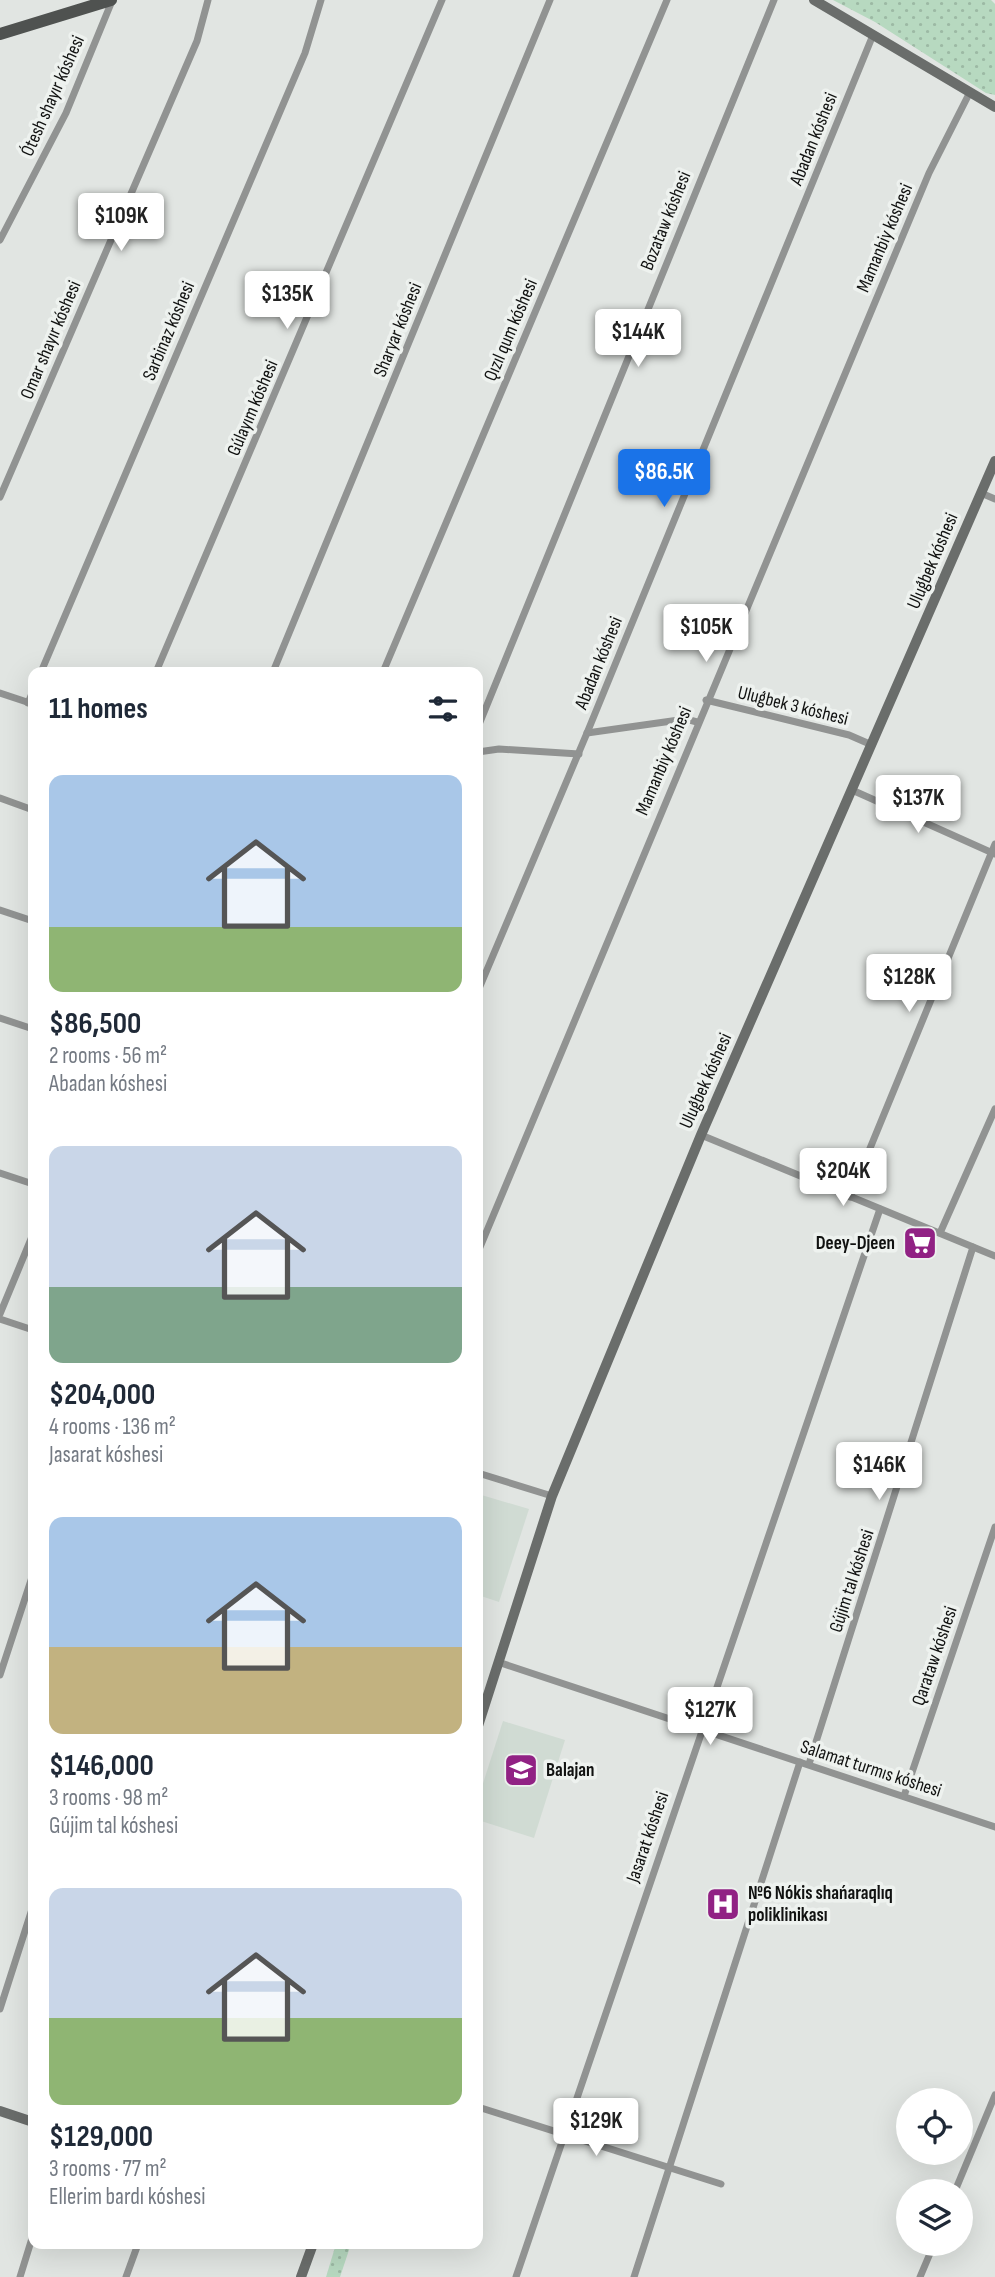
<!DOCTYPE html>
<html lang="en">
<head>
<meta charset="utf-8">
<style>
	:root { --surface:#fff; --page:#f6f6f7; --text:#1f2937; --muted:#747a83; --accent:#1a73e8 }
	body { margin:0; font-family:"Sofia Sans Condensed",sans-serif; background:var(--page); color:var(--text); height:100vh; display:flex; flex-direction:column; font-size:26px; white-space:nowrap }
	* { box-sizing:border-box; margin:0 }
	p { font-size:23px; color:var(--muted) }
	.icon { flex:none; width:38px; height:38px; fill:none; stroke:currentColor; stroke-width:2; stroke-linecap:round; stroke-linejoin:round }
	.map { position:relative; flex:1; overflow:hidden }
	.panel { position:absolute; left:28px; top:667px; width:455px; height:1582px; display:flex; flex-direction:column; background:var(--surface); border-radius:14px; box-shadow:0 7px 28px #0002 }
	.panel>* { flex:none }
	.fabs { position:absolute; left:896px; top:2088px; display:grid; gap:14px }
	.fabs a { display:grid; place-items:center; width:77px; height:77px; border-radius:50%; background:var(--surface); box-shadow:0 7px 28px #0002; font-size:35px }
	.price { position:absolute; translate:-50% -60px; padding:0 16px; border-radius:7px; background:#fff; color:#222; font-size:23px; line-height:46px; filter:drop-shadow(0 2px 4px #0008) }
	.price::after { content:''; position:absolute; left:50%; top:42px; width:21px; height:16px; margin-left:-10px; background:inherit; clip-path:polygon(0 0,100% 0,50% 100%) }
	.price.on { background:var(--accent); color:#fff }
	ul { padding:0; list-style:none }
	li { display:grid; align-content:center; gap:14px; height:371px; padding:0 21px }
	li span { display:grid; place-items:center; height:217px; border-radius:14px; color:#555 }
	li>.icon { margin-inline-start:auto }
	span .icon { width:126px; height:126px; fill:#fffc; stroke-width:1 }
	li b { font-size:30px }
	h2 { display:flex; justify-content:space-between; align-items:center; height:84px; padding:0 21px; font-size:30px }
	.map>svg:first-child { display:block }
	.built { fill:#d0dbd3 }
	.green { fill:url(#green-dots) }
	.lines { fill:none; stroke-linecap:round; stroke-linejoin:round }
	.street { stroke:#919392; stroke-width:7 }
	.secondary { stroke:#6a6d6b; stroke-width:10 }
	.primary { stroke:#4f5250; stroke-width:12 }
	.labels { text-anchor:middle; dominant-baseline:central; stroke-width:7; stroke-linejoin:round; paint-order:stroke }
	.street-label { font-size:19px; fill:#111211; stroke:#eef2ef }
	.poi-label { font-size:19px; font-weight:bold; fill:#111211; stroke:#eef2ef; text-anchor:start }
</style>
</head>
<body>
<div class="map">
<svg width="995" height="2277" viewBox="0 0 995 2277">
	<defs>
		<pattern id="green-dots" width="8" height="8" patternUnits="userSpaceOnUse" patternTransform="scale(1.75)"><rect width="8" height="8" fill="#b7d9c0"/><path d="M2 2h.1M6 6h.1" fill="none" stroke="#9cb9a4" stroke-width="1.8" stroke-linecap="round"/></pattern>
	</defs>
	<rect width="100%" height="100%" fill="#e1e5e2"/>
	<!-- built -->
	<g class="built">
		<path d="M 478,1494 L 529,1509 L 499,1602 L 478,1595 Z"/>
		<path d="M 503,1721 L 565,1740 L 534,1838 L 478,1820 L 478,1799 Z"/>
	</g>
	<!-- green -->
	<g class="green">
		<path d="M 833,0 L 991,0 L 995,4 L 995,95 L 986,93 L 875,22 Z"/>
		<path d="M 336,2244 L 351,2244 L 340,2277 L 326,2277 Z"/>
	</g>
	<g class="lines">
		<!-- street -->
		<g class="street">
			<path d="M 0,240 L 66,113 L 112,1"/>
			<path d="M 981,493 L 995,499"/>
			<path d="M 0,497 L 197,41 L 208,0"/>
			<path d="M 41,672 L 305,53 L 321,0"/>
			<path d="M 156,672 L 442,0"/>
			<path d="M 273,672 L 550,0"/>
			<path d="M 383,672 L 667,0"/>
			<path d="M 0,693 L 33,704"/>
			<path d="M 706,700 L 849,735 L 872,745"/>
			<path d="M 28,703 L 33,691"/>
			<path d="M 478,727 L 774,0"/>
			<path d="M 587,733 L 686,719 L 697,722"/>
			<path d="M 478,752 L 499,749 L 579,754"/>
			<path d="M 852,790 L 995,854"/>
			<path d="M 0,798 L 33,810"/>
			<path d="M 0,910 L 33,921"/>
			<path d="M 478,991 L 587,733 L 873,35"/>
			<path d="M 0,1018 L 33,1029"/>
			<path d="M 701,1135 L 995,1256"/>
			<path d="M 0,1173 L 33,1184"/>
			<path d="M 850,1197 L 995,844"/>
			<path d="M 940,1233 L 995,1109"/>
			<path d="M 478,1252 L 929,173 L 970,92"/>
			<path d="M 0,1314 L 33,1234"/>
			<path d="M 0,1319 L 33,1330"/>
			<path d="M 478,1473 L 552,1496"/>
			<path d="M 498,1662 L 995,1827"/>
			<path d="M 0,1675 L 33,1574"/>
			<path d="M 809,1764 L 973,1247"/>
			<path d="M 904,1796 L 995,1527"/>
			<path d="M 0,2009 L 33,1906"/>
			<path d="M 478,2107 L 721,2184"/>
			<path d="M 955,2191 L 995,2095"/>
			<path d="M 20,2277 L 33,2235"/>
			<path d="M 126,2277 L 138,2244"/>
			<path d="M 516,2277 L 880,1209"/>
			<path d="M 634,2277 L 800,1762"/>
			<path d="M 920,2277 L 934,2244"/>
		</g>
		<!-- secondary -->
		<g class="secondary">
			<path d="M 814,0 L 995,107"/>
			<path d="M 478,1726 L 552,1496 L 701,1135 L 995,461"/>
			<path d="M 0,2111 L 33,2122"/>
			<path d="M 301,2277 L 313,2244"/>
		</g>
		<!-- primary -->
		<path class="primary" d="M 0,34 L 111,0"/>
	</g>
	<!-- icons -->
	<defs>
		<g id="supermarket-square" transform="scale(1.75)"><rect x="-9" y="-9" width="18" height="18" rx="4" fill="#912284" stroke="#eef2ef"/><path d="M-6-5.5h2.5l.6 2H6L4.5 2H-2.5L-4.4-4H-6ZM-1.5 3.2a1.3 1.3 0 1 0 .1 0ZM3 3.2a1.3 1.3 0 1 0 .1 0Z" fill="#fff"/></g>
		<g id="school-square" transform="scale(1.75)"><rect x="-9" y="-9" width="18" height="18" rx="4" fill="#912284" stroke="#eef2ef"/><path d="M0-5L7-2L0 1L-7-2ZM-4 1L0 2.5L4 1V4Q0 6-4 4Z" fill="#fff"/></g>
		<g id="hospital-square" transform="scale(1.75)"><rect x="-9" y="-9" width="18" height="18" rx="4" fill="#912284" stroke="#eef2ef"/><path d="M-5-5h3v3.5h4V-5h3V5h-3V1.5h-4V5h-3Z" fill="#fff"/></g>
	</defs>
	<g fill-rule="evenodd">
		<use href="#supermarket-square" x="920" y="1243"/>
		<use href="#school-square" x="521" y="1770"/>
		<use href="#hospital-square" x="723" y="1904"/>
	</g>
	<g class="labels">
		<!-- street labels -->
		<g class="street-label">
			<text transform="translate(53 96) rotate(-66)">Ótesh shayır kóshesi</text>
			<text transform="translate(814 139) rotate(-68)">Abadan kóshesi</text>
			<text transform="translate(666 221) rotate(-68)">Bozataw kóshesi</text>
			<text transform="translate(885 238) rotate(-67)">Mamanbiy kóshesi</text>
			<text transform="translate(398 330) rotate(-68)">Sharyar kóshesi</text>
			<text transform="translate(511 330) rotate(-67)">Qızıl qum kóshesi</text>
			<text transform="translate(169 331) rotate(-67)">Sarbinaz kóshesi</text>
			<text transform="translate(51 340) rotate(-67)">Omar shayır kóshesi</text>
			<text transform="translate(253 408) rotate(-67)">Gúlayım kóshesi</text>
			<text transform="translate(933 561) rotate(-67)">Uluǵbek kóshesi</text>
			<text transform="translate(599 663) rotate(-68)">Abadan kóshesi</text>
			<text transform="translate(793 706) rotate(14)">Uluǵbek 3 kóshesi</text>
			<text transform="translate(664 761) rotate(-67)">Mamanbiy kóshesi</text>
			<text transform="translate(706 1081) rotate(-66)">Uluǵbek kóshesi</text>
			<text transform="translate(852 1581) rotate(-72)">Gújim tal kóshesi</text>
			<text transform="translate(935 1656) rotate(-71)">Qarataw kóshesi</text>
			<text transform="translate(871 1769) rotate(18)">Salamat turmıs kóshesi</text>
			<text transform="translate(648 1837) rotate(-71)">Jasarat kóshesi</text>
		</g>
		<!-- poi labels -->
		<g class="poi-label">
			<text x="895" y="1243" text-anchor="end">Deey-Djeen</text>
			<text x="546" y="1770">Balajan</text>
			<text x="748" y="1893">№6 Nókis shańaraqlıq<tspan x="748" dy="22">poliklinikası</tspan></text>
		</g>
	</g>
</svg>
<div class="fabs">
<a><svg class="icon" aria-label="locate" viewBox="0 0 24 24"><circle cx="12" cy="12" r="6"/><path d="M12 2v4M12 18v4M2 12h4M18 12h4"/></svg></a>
<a><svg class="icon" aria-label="layers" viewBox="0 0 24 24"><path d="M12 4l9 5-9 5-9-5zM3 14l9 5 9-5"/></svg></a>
</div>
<b class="price" style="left:121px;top:253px">$109K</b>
<b class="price" style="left:287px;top:331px">$135K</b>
<b class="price" style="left:638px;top:369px">$144K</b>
<b class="price on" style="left:664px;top:509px">$86.5K</b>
<b class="price" style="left:706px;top:664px">$105K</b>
<b class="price" style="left:918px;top:835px">$137K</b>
<b class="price" style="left:909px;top:1014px">$128K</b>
<b class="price" style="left:843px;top:1208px">$204K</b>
<b class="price" style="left:879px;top:1502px">$146K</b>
<b class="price" style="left:710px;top:1747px">$127K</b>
<b class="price" style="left:596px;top:2158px">$129K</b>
<section class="panel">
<h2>11 homes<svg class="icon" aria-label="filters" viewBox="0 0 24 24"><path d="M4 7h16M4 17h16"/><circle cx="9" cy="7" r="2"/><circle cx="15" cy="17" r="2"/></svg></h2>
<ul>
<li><span style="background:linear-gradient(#a9c7e8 70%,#8fb573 0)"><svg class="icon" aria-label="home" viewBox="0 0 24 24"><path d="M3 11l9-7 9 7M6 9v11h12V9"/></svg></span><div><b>$86,500</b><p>2 rooms · 56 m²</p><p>Abadan kóshesi</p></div></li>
<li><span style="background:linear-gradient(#c9d6e8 65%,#7fa58c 0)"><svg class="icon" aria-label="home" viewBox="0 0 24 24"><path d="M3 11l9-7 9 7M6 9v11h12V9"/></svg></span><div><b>$204,000</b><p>4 rooms · 136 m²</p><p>Jasarat kóshesi</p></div></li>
<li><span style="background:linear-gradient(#a9c7e8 60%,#c2b280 0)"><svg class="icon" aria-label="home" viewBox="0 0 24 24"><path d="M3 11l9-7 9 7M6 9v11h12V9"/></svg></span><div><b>$146,000</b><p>3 rooms · 98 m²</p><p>Gújim tal kóshesi</p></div></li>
<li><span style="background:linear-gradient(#c9d6e8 60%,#8fb573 0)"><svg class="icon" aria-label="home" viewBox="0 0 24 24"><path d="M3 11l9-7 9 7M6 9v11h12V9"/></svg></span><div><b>$129,000</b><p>3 rooms · 77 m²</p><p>Ellerim bardı kóshesi</p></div></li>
</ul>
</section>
</div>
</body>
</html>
